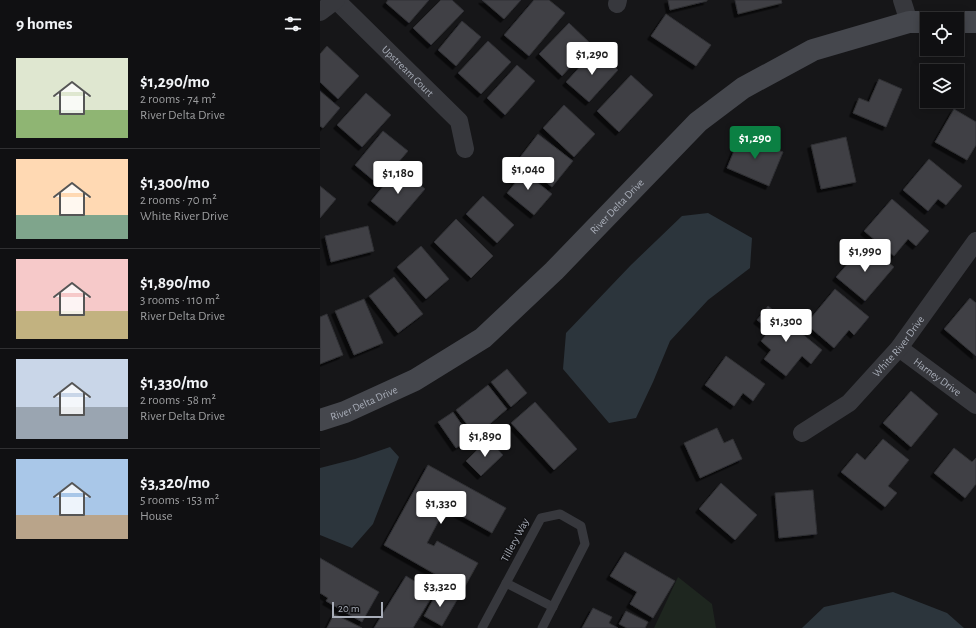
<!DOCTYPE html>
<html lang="en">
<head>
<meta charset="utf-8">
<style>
	:root { --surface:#101012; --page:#1e1e20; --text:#f1f3f6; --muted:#9c9d9f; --line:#303032; --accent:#0b8043 }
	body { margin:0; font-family:"Alegreya Sans",sans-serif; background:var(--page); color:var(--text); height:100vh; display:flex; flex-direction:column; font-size:15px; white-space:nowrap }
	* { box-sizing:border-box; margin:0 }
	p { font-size:13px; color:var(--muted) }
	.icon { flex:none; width:22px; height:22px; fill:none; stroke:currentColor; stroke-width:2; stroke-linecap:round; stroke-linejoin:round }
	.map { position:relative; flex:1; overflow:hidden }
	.drawer { display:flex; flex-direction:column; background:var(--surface); width:320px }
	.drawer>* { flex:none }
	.controls { position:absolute; left:600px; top:12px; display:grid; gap:8px }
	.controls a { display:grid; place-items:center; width:44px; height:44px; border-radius:0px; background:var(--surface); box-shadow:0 2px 10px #0003,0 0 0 1px var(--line); font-size:20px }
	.scale { position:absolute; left:12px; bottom:10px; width:51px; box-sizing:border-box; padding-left:4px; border:2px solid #a8adb8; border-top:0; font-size:11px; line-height:14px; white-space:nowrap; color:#a8adb8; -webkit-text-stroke:3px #111113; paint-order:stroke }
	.price { position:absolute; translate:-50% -34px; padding:0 9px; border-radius:4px; background:#fff; color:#222; font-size:13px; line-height:26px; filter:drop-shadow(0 1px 2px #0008) }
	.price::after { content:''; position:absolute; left:50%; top:24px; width:12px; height:9px; margin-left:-6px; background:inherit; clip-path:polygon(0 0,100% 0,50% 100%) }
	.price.active { background:var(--accent); color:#fff }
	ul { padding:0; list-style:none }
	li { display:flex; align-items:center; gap:12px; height:100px; padding:0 16px }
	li+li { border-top:1px solid var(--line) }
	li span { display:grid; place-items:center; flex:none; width:112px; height:80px; border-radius:0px; color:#555 }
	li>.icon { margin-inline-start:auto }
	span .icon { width:48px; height:48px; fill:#fffc; stroke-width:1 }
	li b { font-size:17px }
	h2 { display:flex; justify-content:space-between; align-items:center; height:48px; padding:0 16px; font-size:17px }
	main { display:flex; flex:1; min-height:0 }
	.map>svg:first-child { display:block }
	.green { fill:#1e261f }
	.water { fill:#2c353c }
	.building { fill:#404145; stroke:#303034; filter:url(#shadow) }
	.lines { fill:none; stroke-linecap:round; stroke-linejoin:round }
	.lane { stroke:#37383d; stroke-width:9 }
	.street { stroke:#37383d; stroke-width:18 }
	.secondary { stroke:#45474d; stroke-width:22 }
	.labels { text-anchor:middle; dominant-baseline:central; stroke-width:3; stroke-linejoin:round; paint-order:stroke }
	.street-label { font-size:11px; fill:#a8adb8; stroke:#111113 }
</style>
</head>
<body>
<main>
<section class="drawer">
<h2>9 homes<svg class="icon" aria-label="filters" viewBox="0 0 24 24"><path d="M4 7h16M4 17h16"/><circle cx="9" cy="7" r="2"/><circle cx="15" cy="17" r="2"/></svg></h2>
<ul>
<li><span style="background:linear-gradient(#dfe7d0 65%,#8fb573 0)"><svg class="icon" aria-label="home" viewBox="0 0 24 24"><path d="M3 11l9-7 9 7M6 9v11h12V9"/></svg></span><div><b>$1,290/mo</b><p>2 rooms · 74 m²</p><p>River Delta Drive</p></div></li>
<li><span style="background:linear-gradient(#ffd9b3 70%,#7fa58c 0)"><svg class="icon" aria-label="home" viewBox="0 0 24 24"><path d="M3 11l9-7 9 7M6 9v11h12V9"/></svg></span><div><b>$1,300/mo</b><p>2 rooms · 70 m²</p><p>White River Drive</p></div></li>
<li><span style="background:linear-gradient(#f6c9c9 65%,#c2b280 0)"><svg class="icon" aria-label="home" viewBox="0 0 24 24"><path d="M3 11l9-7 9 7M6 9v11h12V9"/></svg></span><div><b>$1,890/mo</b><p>3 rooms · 110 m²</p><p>River Delta Drive</p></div></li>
<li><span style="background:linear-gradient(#c9d6e8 60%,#9aa5b1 0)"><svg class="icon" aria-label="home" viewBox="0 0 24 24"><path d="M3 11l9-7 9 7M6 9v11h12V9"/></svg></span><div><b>$1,330/mo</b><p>2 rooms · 58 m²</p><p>River Delta Drive</p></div></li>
<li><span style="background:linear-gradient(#a9c7e8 70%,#b9a48a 0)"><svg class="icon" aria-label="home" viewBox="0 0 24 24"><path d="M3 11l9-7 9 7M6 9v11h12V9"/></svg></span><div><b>$3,320/mo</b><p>5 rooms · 153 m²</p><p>House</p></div></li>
</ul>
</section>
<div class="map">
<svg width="656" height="628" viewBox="0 0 656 628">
	<defs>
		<filter id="shadow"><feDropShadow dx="-3.5" dy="3.5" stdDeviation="0" flood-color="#0009"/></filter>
	</defs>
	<rect width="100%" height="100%" fill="#161618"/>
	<!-- green -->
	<path class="green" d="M 358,577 L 392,604 L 396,628 L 334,628 Z"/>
	<!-- water -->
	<g class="water">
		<path d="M 388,213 L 432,238 L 430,268 L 388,300 L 350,341 L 333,382 L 316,418 L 289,423 L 243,369 L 246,333 L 311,265 L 362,216 Z"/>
		<path d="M 70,447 L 79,457 L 53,524 L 32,548 L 0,535 L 0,468 L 35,459 Z"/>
		<path d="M 573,592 L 627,613 L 644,628 L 482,628 L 504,607 Z"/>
	</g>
	<!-- building -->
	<g class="building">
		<path d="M 68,0 L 109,0 L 89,23 L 66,3 Z"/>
		<path d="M 121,0 L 132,0 L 144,11 L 111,45 L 93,28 Z"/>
		<path d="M 162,0 L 201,0 L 184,19 Z"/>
		<path d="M 214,0 L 229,0 L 245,13 L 209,56 L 184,35 Z"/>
		<path d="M 348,0 L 387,0 L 387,1 L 350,10 Z"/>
		<path d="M 415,0 L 461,0 L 462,3 L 418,14 Z"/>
		<path d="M 346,14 L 391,45 L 376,66 L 331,36 Z"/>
		<path d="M 142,21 L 161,37 L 136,66 L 118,50 Z"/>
		<path d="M 249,23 L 271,44 L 242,76 L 219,54 Z"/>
		<path d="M 168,41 L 191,62 L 161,94 L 138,73 Z"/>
		<path d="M 7,46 L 39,76 L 18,99 L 0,82 L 0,54 Z"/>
		<path d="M 275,50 L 298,70 L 269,102 L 246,82 Z"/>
		<path d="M 197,65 L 215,81 L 185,115 L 167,98 Z"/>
		<path d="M 311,75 L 333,95 L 299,132 L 277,111 Z"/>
		<path d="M 559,79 L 582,89 L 566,127 L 533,113 L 539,98 L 549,102 Z"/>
		<path d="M 0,91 L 20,108 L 3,128 L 0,126 Z"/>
		<path d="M 46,93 L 71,115 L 42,147 L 17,125 Z"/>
		<path d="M 244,105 L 275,134 L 254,157 L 223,128 Z"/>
		<path d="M 634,109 L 656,122 L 656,145 L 647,160 L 615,142 Z"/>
		<path d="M 63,131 L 88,151 L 59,185 L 35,165 Z"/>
		<path d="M 218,134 L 253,161 L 232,187 L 198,160 Z"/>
		<path d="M 421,134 L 463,152 L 449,186 L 407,168 Z"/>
		<path d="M 526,137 L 536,182 L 501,189 L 491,145 Z"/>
		<path d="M 609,159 L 642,186 L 626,205 L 618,199 L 608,211 L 583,190 Z"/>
		<path d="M 195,165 L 232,194 L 214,215 L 187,193 L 196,182 L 187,175 Z"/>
		<path d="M 79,167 L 105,189 L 77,222 L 51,201 Z"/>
		<path d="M 0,186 L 16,199 L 0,218 Z"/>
		<path d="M 163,196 L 194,225 L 177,243 L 146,214 Z"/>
		<path d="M 572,199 L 609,231 L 596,246 L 588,239 L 574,256 L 544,231 Z"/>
		<path d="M 136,219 L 173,256 L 151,278 L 114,242 Z"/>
		<path d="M 48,226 L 54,251 L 11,262 L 5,236 Z"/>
		<path d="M 101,246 L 129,279 L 106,299 L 77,267 Z"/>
		<path d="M 551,248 L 574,267 L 545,301 L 516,277 L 537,253 L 543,258 Z"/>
		<path d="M 74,277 L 103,314 L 78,333 L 49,296 Z"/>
		<path d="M 515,289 L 549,317 L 534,335 L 529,330 L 514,348 L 486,324 Z"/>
		<path d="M 650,298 L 656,303 L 656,356 L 624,329 Z"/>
		<path d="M 44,299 L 63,343 L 34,355 L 15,311 Z"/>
		<path d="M 448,306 L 502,350 L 491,364 L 482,356 L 466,376 L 444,359 L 451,350 L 441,341 L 450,330 L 437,320 Z"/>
		<path d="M 7,314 L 23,355 L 0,364 L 0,317 Z"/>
		<path d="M 406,356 L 445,384 L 433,401 L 423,393 L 414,406 L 385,385 Z"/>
		<path d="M 187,369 L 207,393 L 191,407 L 171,382 Z"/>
		<path d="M 168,385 L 187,409 L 156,436 L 136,410 Z"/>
		<path d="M 591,391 L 618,414 L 591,447 L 563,423 Z"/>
		<path d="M 215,402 L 257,449 L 234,470 L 191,423 Z"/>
		<path d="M 133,412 L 151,438 L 136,448 L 118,422 Z"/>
		<path d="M 397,428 L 404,443 L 413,439 L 422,459 L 380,478 L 364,443 Z"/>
		<path d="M 168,439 L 183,455 L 161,476 L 146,461 Z"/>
		<path d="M 563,439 L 589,460 L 568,486 L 577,493 L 565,507 L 521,472 L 537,453 L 545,460 Z"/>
		<path d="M 634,448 L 652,462 L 656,458 L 656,484 L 645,498 L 614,473 Z"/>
		<path d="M 108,465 L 186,508 L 172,533 L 126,507 L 107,543 L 114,546 L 117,541 L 158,563 L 143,590 L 64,545 Z"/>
		<path d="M 401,483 L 437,515 L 415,540 L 379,509 Z"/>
		<path d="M 493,490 L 497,534 L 459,538 L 455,493 Z"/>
		<path d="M 305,552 L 355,581 L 333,618 L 310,604 L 317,592 L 290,576 Z"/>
		<path d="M 0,558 L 59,592 L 42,622 L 6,601 L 8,598 L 0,593 Z"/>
		<path d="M 86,576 L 114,593 L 93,628 L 54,628 Z"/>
		<path d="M 119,589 L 137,600 L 122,626 L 104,616 Z"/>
		<path d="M 273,608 L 292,617 L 289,623 L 298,628 L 262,628 Z"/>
		<path d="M 306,611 L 328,622 L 325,628 L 307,628 L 299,624 Z"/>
		<path d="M 14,614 L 42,628 L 7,628 Z"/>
	</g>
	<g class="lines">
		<!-- lane -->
		<g class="lane">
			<path d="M 186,583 L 233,607"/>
			<path d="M 162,628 L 221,518 L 240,514 L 261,526 L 265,544 L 222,628"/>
		</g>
		<!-- street -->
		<g class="street">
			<path id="s1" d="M 16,0 L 139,121 L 145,149"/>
			<path d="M 582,0 L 589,22"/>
			<path d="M 297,4 L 298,0"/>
			<path d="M 0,12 L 16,0"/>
			<path id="s2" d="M 579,348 L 656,405"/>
			<path id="s3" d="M 482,433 L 529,403 L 579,348 L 656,241"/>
		</g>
		<!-- secondary -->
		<g class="secondary">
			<path d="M 637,22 L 656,22"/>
			<path id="s4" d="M 0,420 L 25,412 L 95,380 L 163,338 L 234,271 L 378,122 L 423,88 L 493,50 L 589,22 L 607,22"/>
		</g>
	</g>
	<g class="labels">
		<!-- street labels -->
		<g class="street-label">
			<text stroke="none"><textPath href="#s1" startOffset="101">Upstream Court</textPath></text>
			<text stroke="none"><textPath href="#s4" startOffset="371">River Delta Drive</textPath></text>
			<text stroke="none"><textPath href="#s3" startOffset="131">White River Drive</textPath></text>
			<text stroke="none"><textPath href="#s2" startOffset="48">Harney Drive</textPath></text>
			<text stroke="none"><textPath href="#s4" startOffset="47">River Delta Drive</textPath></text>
			<text transform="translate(195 540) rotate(-62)">Tillery Way</text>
		</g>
	</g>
</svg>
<div class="controls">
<a><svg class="icon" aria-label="locate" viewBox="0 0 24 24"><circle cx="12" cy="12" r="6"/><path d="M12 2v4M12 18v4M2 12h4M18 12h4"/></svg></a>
<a><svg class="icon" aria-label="layers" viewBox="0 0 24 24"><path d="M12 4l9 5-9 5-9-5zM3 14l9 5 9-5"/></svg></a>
</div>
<div class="scale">20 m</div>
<b class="price" style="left:272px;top:76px">$1,290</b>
<b class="price active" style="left:435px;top:160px">$1,290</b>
<b class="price" style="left:208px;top:191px">$1,040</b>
<b class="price" style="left:78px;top:195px">$1,180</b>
<b class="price" style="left:545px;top:273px">$1,990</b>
<b class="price" style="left:466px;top:343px">$1,300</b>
<b class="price" style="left:165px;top:458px">$1,890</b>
<b class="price" style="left:121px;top:525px">$1,330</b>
<b class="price" style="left:120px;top:608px">$3,320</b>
</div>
</main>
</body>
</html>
